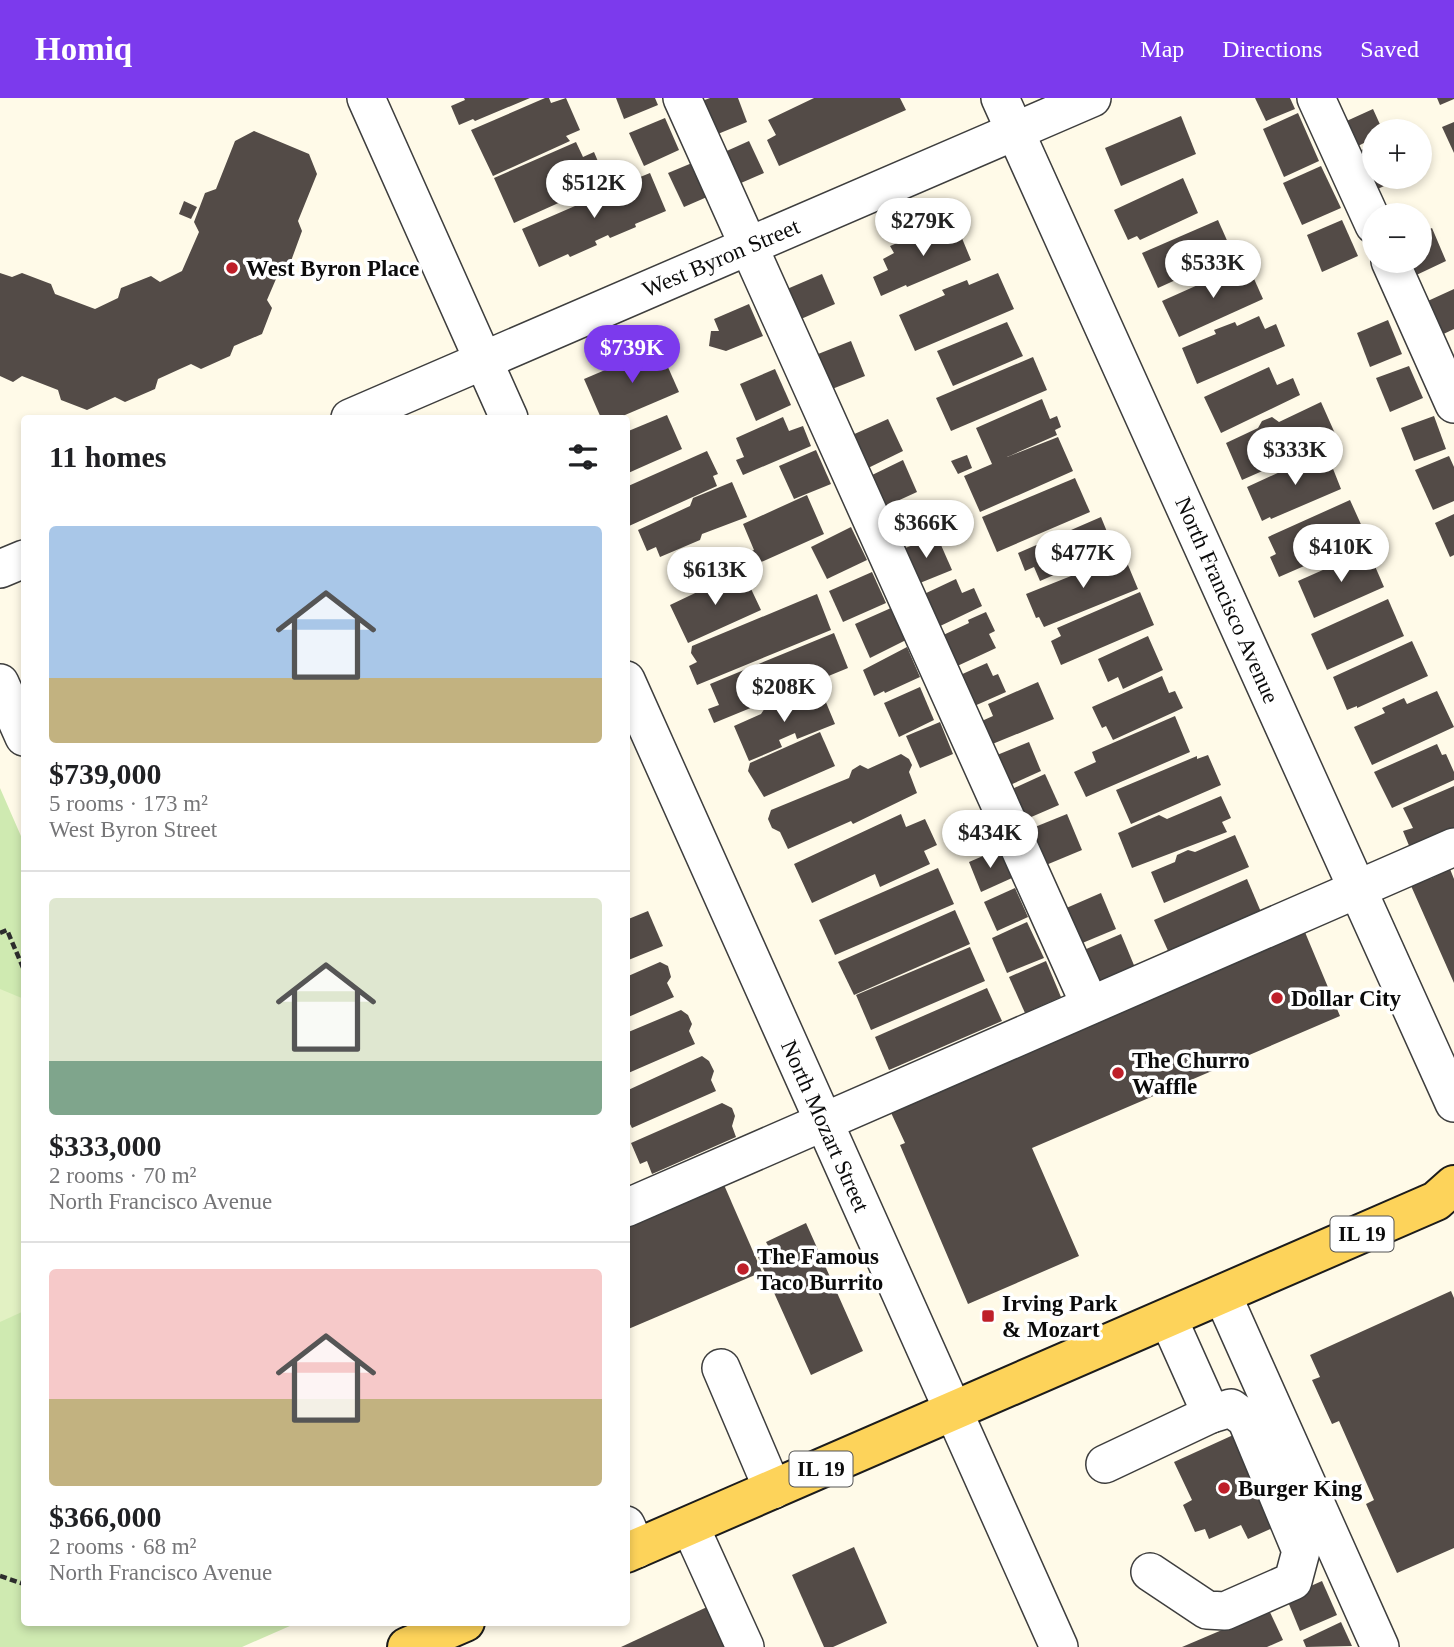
<!DOCTYPE html>
<html lang="en">
<head>
<meta charset="utf-8">
<style>
	:root { --surface:#fff; --page:#f6f6f6; --text:#202124; --muted:#757577; --line:#e0e0e0; --accent:#7c3aed }
	body { margin:0; font-family:"Times New Roman",serif; background:var(--page); color:var(--text); height:100vh; display:flex; flex-direction:column; font-size:26px; white-space:nowrap }
	* { box-sizing:border-box; margin:0 }
	p { font-size:23px; color:var(--muted) }
	.icon { flex:none; width:38px; height:38px; fill:none; stroke:currentColor; stroke-width:2; stroke-linecap:round; stroke-linejoin:round }
	.map { position:relative; flex:1; overflow:hidden }
	.details { position:absolute; left:21px; top:317px; width:609px; height:1211px; display:flex; flex-direction:column; background:var(--surface); border-radius:7px; box-shadow:0 4px 10px #0003 }
	.details>* { flex:none }
	.controls { position:absolute; left:1362px; top:21px; display:grid; gap:14px }
	.controls a { display:grid; place-items:center; width:70px; height:70px; border-radius:50%; background:var(--surface); box-shadow:0 4px 10px #0003; font-size:35px }
	.price { position:absolute; translate:-50% -60px; padding:0 16px; border-radius:24px; background:#fff; color:#222; font-size:23px; line-height:46px; filter:drop-shadow(0 2px 4px #0008) }
	.price::after { content:''; position:absolute; left:50%; top:42px; width:21px; height:16px; margin-left:-10px; background:inherit; clip-path:polygon(0 0,100% 0,50% 100%) }
	.price.selected { background:var(--accent); color:#fff }
	ul { padding:0; list-style:none }
	li { display:grid; align-content:center; gap:14px; height:371px; padding:0 28px }
	li+li { border-top:2px solid var(--line) }
	li span { display:grid; place-items:center; height:217px; border-radius:7px; color:#555 }
	li>.icon { margin-inline-start:auto }
	span .icon { width:126px; height:126px; fill:#fffc; stroke-width:1 }
	li b { font-size:30px }
	h2 { display:flex; justify-content:space-between; align-items:center; height:84px; padding:0 28px; font-size:30px }
	header { display:flex; align-items:center; gap:42px; box-sizing:border-box; height:98px; padding:0 35px; background:var(--accent); color:#fff }
	header strong { font-size:33px }
	nav { display:flex; gap:38px; margin-inline-start:auto; font-size:24px }
	.map>svg:first-child { display:block }
	.green { fill:#cfeab1 }
	.pitch { fill:#e2f1c3 }
	.building { fill:#534b47 }
	.lines { fill:none; stroke-linecap:round; stroke-linejoin:round }
	.minor-casing { stroke:#3e3e3e; stroke-width:40 }
	.major-casing { stroke:#1c1c1c; stroke-width:42 }
	.path { stroke:#2d2d2d; stroke-width:4.5; stroke-dasharray:7 3.5; stroke-linecap:butt }
	.minor { stroke:#fff; stroke-width:37 }
	.major { stroke:#fdd35a; stroke-width:38 }
	.poi-dot { fill:#be1f29; stroke:#fff; stroke-width:2.5 }
	.labels { text-anchor:middle; dominant-baseline:central; stroke-width:7; stroke-linejoin:round; paint-order:stroke }
	.shield { fill:#fff; stroke:#545454; stroke-width:2 }
	.shield-label { font-size:21px; font-weight:bold; fill:#0b0b0b }
	.street-label { font-size:23px; fill:#0b0b0b; stroke:#fff }
	.poi-label { font-size:23px; font-weight:bold; fill:#0b0b0b; stroke:#fff; text-anchor:start }
</style>
</head>
<body>
<header>
<strong>Homiq</strong>
<nav><a>Map</a><a>Directions</a><a>Saved</a></nav>
</header>
<div class="map">
<svg width="1454" height="1549" viewBox="0 0 1454 1549">
	<rect width="100%" height="100%" fill="#fffae8"/>
	<!-- green -->
	<path class="green" d="M 0,690 L 24,745 L 24,1524 L 299,1524 L 242,1549 L 0,1549 Z"/>
	<!-- pitch -->
	<path class="pitch" d="M 0,891 L 24,901 L 24,1213 L 0,1224 Z"/>
	<!-- building -->
	<g class="building">
		<path d="M 464,0 L 530,0 L 475,23 L 473,21 L 459,27 L 451,8 L 465,2 Z"/>
		<path d="M 545,0 L 549,0 L 551,5 L 566,0 L 580,32 L 566,38 L 570,43 L 493,78 L 471,32 Z"/>
		<path d="M 616,0 L 655,0 L 658,7 L 624,21 Z"/>
		<path d="M 710,0 L 738,0 L 747,24 L 713,38 L 699,4 Z"/>
		<path d="M 814,0 L 900,0 L 906,12 L 779,68 L 767,42 L 776,37 L 768,22 Z"/>
		<path d="M 1255,0 L 1290,0 L 1295,11 L 1266,23 Z"/>
		<path d="M 1437,0 L 1454,0 L 1454,1 L 1440,7 Z"/>
		<path d="M 1373,11 L 1383,33 L 1374,33 L 1374,40 L 1352,51 L 1340,26 Z"/>
		<path d="M 1298,15 L 1319,63 L 1284,79 L 1263,31 Z"/>
		<path d="M 1181,18 L 1196,56 L 1121,88 L 1105,50 Z"/>
		<path d="M 665,20 L 679,52 L 644,68 L 629,35 Z"/>
		<path d="M 1454,24 L 1454,55 L 1442,29 Z"/>
		<path d="M 254,33 L 309,56 L 317,76 L 298,123 L 302,133 L 291,163 L 282,167 L 267,202 L 272,210 L 262,236 L 234,248 L 230,258 L 201,271 L 191,266 L 158,281 L 155,291 L 125,304 L 115,299 L 87,312 L 61,302 L 58,292 L 22,278 L 13,284 L 0,278 L 0,175 L 12,179 L 22,175 L 51,186 L 55,196 L 95,211 L 118,200 L 121,190 L 151,178 L 160,184 L 182,173 L 199,134 L 194,124 L 205,95 L 216,91 L 235,43 Z"/>
		<path d="M 749,43 L 764,75 L 734,88 L 720,56 Z"/>
		<path d="M 576,44 L 583,59 L 594,54 L 605,80 L 594,85 L 594,89 L 514,125 L 494,80 Z"/>
		<path d="M 1374,46 L 1374,79 L 1404,79 L 1371,94 L 1353,56 Z"/>
		<path d="M 692,65 L 707,99 L 684,109 L 668,75 Z"/>
		<path d="M 1321,68 L 1341,110 L 1302,127 L 1283,85 Z"/>
		<path d="M 650,75 L 666,113 L 635,126 L 636,129 L 610,140 L 608,137 L 595,143 L 597,147 L 570,159 L 568,156 L 539,169 L 522,131 L 575,108 L 574,106 Z"/>
		<path d="M 1183,80 L 1198,115 L 1140,142 L 1137,138 L 1128,142 L 1114,112 Z"/>
		<path d="M 184,103 L 197,109 L 191,121 L 179,116 Z"/>
		<path d="M 954,121 L 971,162 L 907,189 L 906,187 L 881,198 L 873,179 L 888,172 L 883,161 L 894,155 L 890,148 Z"/>
		<path d="M 1218,122 L 1233,156 L 1158,190 L 1142,155 Z"/>
		<path d="M 1342,122 L 1358,158 L 1322,174 L 1307,137 Z"/>
		<path d="M 1432,130 L 1446,163 L 1410,180 L 1402,163 L 1419,163 L 1419,136 Z"/>
		<path d="M 1247,165 L 1263,201 L 1179,239 L 1162,203 Z"/>
		<path d="M 998,175 L 1014,211 L 915,253 L 899,217 L 945,197 L 942,192 L 967,182 L 969,187 Z"/>
		<path d="M 822,176 L 835,206 L 801,221 L 787,191 Z"/>
		<path d="M 1454,191 L 1454,231 L 1435,240 L 1419,207 Z"/>
		<path d="M 749,206 L 763,238 L 726,253 L 709,248 L 711,233 L 719,233 L 714,221 Z"/>
		<path d="M 1259,218 L 1265,231 L 1276,226 L 1285,248 L 1197,286 L 1182,250 L 1216,236 L 1214,232 L 1235,224 L 1237,228 Z"/>
		<path d="M 1388,222 L 1402,256 L 1370,269 L 1357,235 Z"/>
		<path d="M 1007,224 L 1023,258 L 953,288 L 937,253 Z"/>
		<path d="M 851,243 L 865,278 L 827,293 L 813,258 Z"/>
		<path d="M 659,249 L 679,294 L 618,320 L 601,320 L 584,281 Z"/>
		<path d="M 1033,259 L 1047,292 L 951,333 L 936,300 Z"/>
		<path d="M 1409,268 L 1423,300 L 1390,314 L 1376,280 Z"/>
		<path d="M 1269,269 L 1277,287 L 1293,280 L 1300,297 L 1221,335 L 1204,299 Z"/>
		<path d="M 775,271 L 791,307 L 756,323 L 740,286 Z"/>
		<path d="M 1042,301 L 1050,321 L 1057,318 L 1061,329 L 1055,332 L 1057,337 L 1007,359 L 1058,339 L 1073,373 L 980,414 L 964,378 L 992,366 L 976,330 Z"/>
		<path d="M 1321,304 L 1337,340 L 1242,382 L 1226,345 L 1258,330 L 1262,323 L 1272,319 L 1279,324 Z"/>
		<path d="M 667,317 L 682,351 L 626,376 L 626,334 Z"/>
		<path d="M 1434,318 L 1446,351 L 1414,363 L 1401,330 Z"/>
		<path d="M 783,319 L 789,333 L 803,328 L 811,348 L 743,377 L 736,362 L 744,359 L 736,340 Z"/>
		<path d="M 888,321 L 903,353 L 866,371 L 850,338 Z"/>
		<path d="M 816,352 L 831,386 L 794,401 L 779,368 Z"/>
		<path d="M 707,353 L 718,376 L 713,378 L 717,388 L 629,428 L 626,423 L 626,389 Z"/>
		<path d="M 1326,353 L 1341,391 L 1271,421 L 1270,419 L 1262,423 L 1247,389 Z"/>
		<path d="M 967,357 L 972,370 L 958,376 L 951,363 Z"/>
		<path d="M 1449,358 L 1454,369 L 1454,403 L 1433,412 L 1415,372 Z"/>
		<path d="M 903,362 L 917,394 L 882,410 L 868,379 Z"/>
		<path d="M 1075,380 L 1090,414 L 997,454 L 982,419 Z"/>
		<path d="M 732,384 L 747,419 L 702,436 L 700,442 L 660,459 L 656,449 L 647,453 L 638,432 L 690,408 L 693,400 Z"/>
		<path d="M 807,397 L 824,436 L 748,470 L 742,457 L 754,452 L 743,426 Z"/>
		<path d="M 1350,402 L 1364,433 L 1347,441 L 1350,448 L 1279,479 L 1270,459 L 1276,456 L 1268,439 Z"/>
		<path d="M 1454,416 L 1454,457 L 1450,459 L 1435,425 Z"/>
		<path d="M 1101,419 L 1114,451 L 1040,483 L 1034,469 L 1025,473 L 1018,455 Z"/>
		<path d="M 851,429 L 867,462 L 827,481 L 811,449 Z"/>
		<path d="M 937,438 L 952,472 L 915,487 L 900,452 Z"/>
		<path d="M 1368,452 L 1384,489 L 1314,520 L 1298,483 Z"/>
		<path d="M 1123,455 L 1138,491 L 1044,529 L 1039,519 L 1036,520 L 1026,496 L 1071,478 L 1074,472 Z"/>
		<path d="M 872,474 L 886,505 L 843,524 L 829,493 Z"/>
		<path d="M 744,476 L 761,512 L 688,545 L 670,507 L 733,477 L 735,481 Z"/>
		<path d="M 956,481 L 962,495 L 974,490 L 982,508 L 936,530 L 922,497 Z"/>
		<path d="M 1140,494 L 1154,527 L 1061,567 L 1051,543 L 1061,538 L 1057,530 Z"/>
		<path d="M 817,496 L 831,532 L 697,587 L 689,568 L 697,564 L 691,555 L 692,548 Z"/>
		<path d="M 1388,501 L 1404,538 L 1327,572 L 1311,536 Z"/>
		<path d="M 891,510 L 906,542 L 870,560 L 855,526 Z"/>
		<path d="M 986,514 L 995,533 L 989,536 L 996,550 L 953,570 L 939,539 L 969,525 L 968,522 Z"/>
		<path d="M 834,535 L 848,570 L 714,625 L 708,611 L 719,607 L 710,586 Z"/>
		<path d="M 1148,538 L 1163,572 L 1123,591 L 1118,579 L 1108,584 L 1098,561 Z"/>
		<path d="M 1412,543 L 1428,578 L 1357,610 L 1357,608 L 1347,612 L 1333,579 Z"/>
		<path d="M 907,549 L 920,579 L 885,595 L 884,593 L 874,598 L 863,572 Z"/>
		<path d="M 987,565 L 993,578 L 998,576 L 1006,594 L 972,609 L 958,578 Z"/>
		<path d="M 1162,578 L 1169,595 L 1175,593 L 1183,610 L 1113,642 L 1106,628 L 1102,630 L 1092,609 Z"/>
		<path d="M 1038,584 L 1054,621 L 985,649 L 975,626 L 993,618 L 988,606 Z"/>
		<path d="M 920,589 L 934,622 L 899,639 L 884,605 Z"/>
		<path d="M 820,590 L 835,626 L 797,641 L 795,635 L 779,642 L 782,649 L 749,663 L 734,628 L 761,616 L 765,610 L 777,604 L 783,606 Z"/>
		<path d="M 1437,593 L 1454,629 L 1372,667 L 1354,629 L 1385,615 L 1382,610 L 1404,600 L 1407,606 Z"/>
		<path d="M 1175,618 L 1190,654 L 1086,699 L 1074,674 L 1096,664 L 1092,654 Z"/>
		<path d="M 940,624 L 953,656 L 920,670 L 906,638 Z"/>
		<path d="M 820,634 L 835,668 L 764,699 L 748,673 L 750,665 Z"/>
		<path d="M 1029,644 L 1041,673 L 1010,687 L 997,657 Z"/>
		<path d="M 1437,646 L 1442,657 L 1446,656 L 1454,674 L 1454,682 L 1392,710 L 1374,674 Z"/>
		<path d="M 901,656 L 909,661 L 912,667 L 909,674 L 917,695 L 853,726 L 851,723 L 788,751 L 780,734 L 772,730 L 768,721 L 771,712 L 849,680 L 852,672 L 860,667 L 868,671 Z"/>
		<path d="M 1208,657 L 1221,687 L 1131,726 L 1116,692 L 1197,658 L 1197,661 Z"/>
		<path d="M 1045,676 L 1059,707 L 1022,723 L 1010,692 Z"/>
		<path d="M 1454,688 L 1454,732 L 1410,750 L 1403,733 L 1413,730 L 1403,710 Z"/>
		<path d="M 1221,698 L 1231,720 L 1222,724 L 1227,734 L 1132,770 L 1118,735 L 1159,717 L 1167,721 Z"/>
		<path d="M 901,716 L 906,729 L 925,721 L 937,747 L 924,753 L 930,766 L 880,789 L 875,776 L 812,805 L 794,766 Z"/>
		<path d="M 1067,716 L 1082,752 L 1046,767 L 1030,731 Z"/>
		<path d="M 1235,737 L 1249,769 L 1164,805 L 1151,774 L 1175,764 L 1177,757 L 1188,752 L 1195,754 Z"/>
		<path d="M 999,751 L 1012,780 L 981,794 L 969,764 Z"/>
		<path d="M 938,770 L 954,806 L 835,857 L 819,822 Z"/>
		<path d="M 1450,771 L 1454,781 L 1454,885 L 1408,781 L 1426,774 L 1430,781 Z"/>
		<path d="M 1247,781 L 1261,814 L 1169,855 L 1154,822 Z"/>
		<path d="M 1015,790 L 1028,819 L 997,833 L 984,804 Z"/>
		<path d="M 1101,795 L 1116,831 L 1080,846 L 1064,811 Z"/>
		<path d="M 955,812 L 970,846 L 854,897 L 838,864 Z"/>
		<path d="M 648,813 L 663,848 L 626,863 L 626,822 Z"/>
		<path d="M 1027,824 L 1044,860 L 1007,875 L 992,840 Z"/>
		<path d="M 1302,827 L 1340,918 L 1032,1050 L 1079,1158 L 968,1206 L 900,1047 L 905,1045 L 887,1006 Z"/>
		<path d="M 1121,836 L 1136,872 L 1100,888 L 1084,852 Z"/>
		<path d="M 970,849 L 985,883 L 871,932 L 856,897 Z"/>
		<path d="M 1046,863 L 1061,899 L 1025,915 L 1009,879 Z"/>
		<path d="M 660,864 L 668,868 L 671,879 L 667,885 L 674,899 L 626,920 L 626,879 Z"/>
		<path d="M 987,890 L 1002,923 L 889,972 L 875,939 Z"/>
		<path d="M 681,912 L 688,917 L 692,926 L 689,933 L 695,946 L 626,976 L 626,935 Z"/>
		<path d="M 702,958 L 709,963 L 714,973 L 711,982 L 716,993 L 632,1030 L 626,1018 L 626,993 Z"/>
		<path d="M 722,1005 L 732,1010 L 735,1018 L 732,1028 L 736,1039 L 652,1076 L 647,1063 L 640,1066 L 631,1045 Z"/>
		<path d="M 721,1080 L 762,1174 L 626,1232 L 626,1121 Z"/>
		<path d="M 806,1125 L 863,1253 L 811,1277 L 758,1159 L 771,1153 L 766,1144 Z"/>
		<path d="M 1451,1193 L 1454,1200 L 1454,1450 L 1397,1475 L 1366,1406 L 1374,1402 L 1339,1323 L 1332,1326 L 1312,1282 L 1320,1279 L 1310,1257 Z"/>
		<path d="M 1242,1333 L 1279,1427 L 1248,1441 L 1241,1427 L 1209,1441 L 1205,1431 L 1195,1434 L 1183,1407 L 1192,1402 L 1174,1364 Z"/>
		<path d="M 854,1449 L 887,1525 L 833,1549 L 824,1549 L 792,1477 Z"/>
		<path d="M 1322,1483 L 1337,1517 L 1300,1533 L 1286,1499 Z"/>
		<path d="M 707,1509 L 726,1549 L 621,1549 Z"/>
		<path d="M 1269,1512 L 1283,1542 L 1267,1549 L 1182,1549 Z"/>
		<path d="M 1341,1524 L 1352,1548 L 1306,1549 L 1303,1542 Z"/>
	</g>
	<g class="lines">
		<!-- minor casing -->
		<g class="minor-casing">
			<g id="minor">
				<path d="M 366,0 L 509,320"/>
				<path d="M 682,0 L 1090,907"/>
				<path d="M 1000,0 L 1454,1005"/>
				<path d="M 1316,0 L 1374,127"/>
				<path d="M 1390,163 L 1454,306"/>
				<path d="M 350,320 L 1092,0"/>
				<path d="M 0,471 L 24,461"/>
				<path d="M 626,582 L 1059,1549"/>
				<path d="M 0,585 L 24,639"/>
				<path d="M 626,1110 L 1454,749"/>
				<path d="M 1222,1196 L 1380,1549"/>
				<path d="M 721,1270 L 773,1392"/>
				<path d="M 1105,1366 L 1211,1316"/>
				<path d="M 626,1427 L 637,1451"/>
				<path d="M 690,1428 L 745,1549"/>
				<path d="M 1150,1474 L 1207,1512 L 1225,1513 L 1293,1483 L 1301,1453 L 1246,1321 L 1231,1310 L 1211,1316 L 1168,1220"/>
			</g>
		</g>
		<!-- major casing -->
		<g class="major-casing">
			<g id="major">
				<path d="M 626,1455 L 1436,1103 L 1454,1087"/>
				<path d="M 407,1549 L 465,1524"/>
			</g>
		</g>
		<!-- path -->
		<g class="path">
			<path d="M 0,835 L 7,832 L 24,872"/>
			<path d="M 0,1478 L 24,1486"/>
		</g>
		<!-- minor -->
		<use href="#minor" class="minor"/>
		<!-- major -->
		<use href="#major" class="major"/>
	</g>
	<!-- markers -->
	<g class="poi-dot">
		<circle cx="232" cy="170" r="7"/>
		<circle cx="1277" cy="900" r="7"/>
		<circle cx="1118" cy="975" r="7"/>
		<circle cx="743" cy="1171" r="7"/>
		<rect x="981" y="1211" width="14" height="14" rx="3.5"/>
		<circle cx="1224" cy="1390" r="7"/>
	</g>
	<g class="labels">
		<!-- shield labels -->
		<g class="shield">
			<rect x="1330.5" y="1118.5" width="63" height="35" rx="5"/>
			<rect x="789.5" y="1353.5" width="63" height="35" rx="5"/>
		</g>
		<g class="shield-label">
			<text x="1362" y="1136">IL 19</text>
			<text x="821" y="1371">IL 19</text>
		</g>
		<!-- street labels -->
		<g class="street-label">
			<text transform="translate(721 160) rotate(-23)">West Byron Street</text>
			<text transform="translate(1227 502) rotate(66)">North Francisco Avenue</text>
			<text transform="translate(825 1028) rotate(66)">North Mozart Street</text>
		</g>
		<!-- poi labels -->
		<g class="poi-label">
			<text x="246" y="170">West Byron Place</text>
			<text x="1291" y="900">Dollar City</text>
			<text x="1132" y="962">The Churro<tspan x="1132" dy="26">Waffle</tspan></text>
			<text x="757" y="1158">The Famous<tspan x="757" dy="26">Taco Burrito</tspan></text>
			<text x="1002" y="1205">Irving Park<tspan x="1002" dy="26">&amp; Mozart</tspan></text>
			<text x="1238" y="1390">Burger King</text>
		</g>
	</g>
</svg>
<div class="controls">
<a>+</a>
<a>−</a>
</div>
<b class="price" style="left:594px;top:122px">$512K</b>
<b class="price" style="left:923px;top:160px">$279K</b>
<b class="price" style="left:1213px;top:202px">$533K</b>
<b class="price selected" style="left:632px;top:287px">$739K</b>
<b class="price" style="left:1295px;top:389px">$333K</b>
<b class="price" style="left:926px;top:462px">$366K</b>
<b class="price" style="left:1341px;top:486px">$410K</b>
<b class="price" style="left:1083px;top:492px">$477K</b>
<b class="price" style="left:715px;top:509px">$613K</b>
<b class="price" style="left:784px;top:626px">$208K</b>
<b class="price" style="left:990px;top:772px">$434K</b>
<section class="details">
<h2>11 homes<svg class="icon" aria-label="filters" viewBox="0 0 24 24"><path d="M4 7h16M4 17h16"/><circle cx="9" cy="7" r="2"/><circle cx="15" cy="17" r="2"/></svg></h2>
<ul>
<li><span style="background:linear-gradient(#a9c7e8 70%,#c2b280 0)"><svg class="icon" aria-label="home" viewBox="0 0 24 24"><path d="M3 11l9-7 9 7M6 9v11h12V9"/></svg></span><div><b>$739,000</b><p>5 rooms · 173 m²</p><p>West Byron Street</p></div></li>
<li><span style="background:linear-gradient(#dfe7d0 75%,#7fa58c 0)"><svg class="icon" aria-label="home" viewBox="0 0 24 24"><path d="M3 11l9-7 9 7M6 9v11h12V9"/></svg></span><div><b>$333,000</b><p>2 rooms · 70 m²</p><p>North Francisco Avenue</p></div></li>
<li><span style="background:linear-gradient(#f6c9c9 60%,#c2b280 0)"><svg class="icon" aria-label="home" viewBox="0 0 24 24"><path d="M3 11l9-7 9 7M6 9v11h12V9"/></svg></span><div><b>$366,000</b><p>2 rooms · 68 m²</p><p>North Francisco Avenue</p></div></li>
</ul>
</section>
</div>
</body>
</html>
